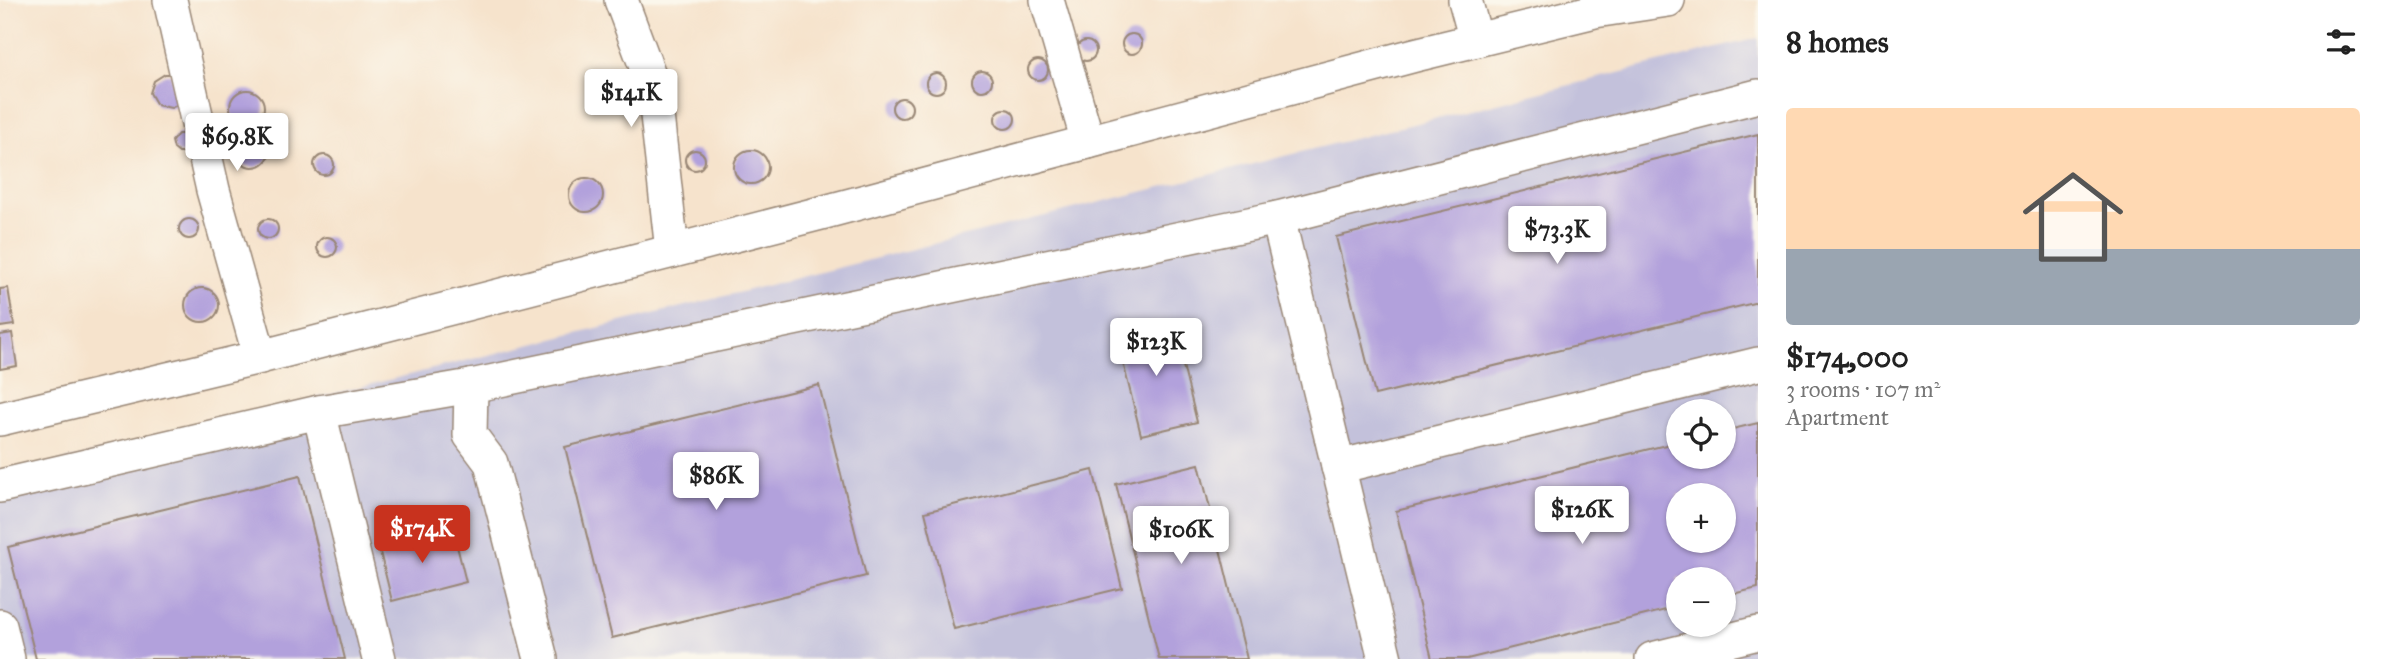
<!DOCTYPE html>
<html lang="en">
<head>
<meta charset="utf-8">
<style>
	:root { --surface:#fff; --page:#f6f6f6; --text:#222; --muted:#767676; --line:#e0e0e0; --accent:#c8321e }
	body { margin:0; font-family:"IM FELL Great Primer",serif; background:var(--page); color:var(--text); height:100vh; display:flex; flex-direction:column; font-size:26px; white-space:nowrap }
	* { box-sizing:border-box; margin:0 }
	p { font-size:23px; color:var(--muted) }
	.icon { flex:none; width:38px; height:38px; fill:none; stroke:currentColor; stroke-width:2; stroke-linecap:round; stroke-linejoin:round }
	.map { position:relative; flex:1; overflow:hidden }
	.side { display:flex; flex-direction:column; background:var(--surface); width:630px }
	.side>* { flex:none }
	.tools { position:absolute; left:1666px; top:399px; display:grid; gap:14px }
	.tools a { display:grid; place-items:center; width:70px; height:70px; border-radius:50%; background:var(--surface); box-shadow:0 2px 5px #0004; font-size:35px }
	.price { position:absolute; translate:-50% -60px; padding:0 16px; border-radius:7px; background:#fff; color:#222; font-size:23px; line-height:46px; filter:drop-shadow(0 2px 4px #0008) }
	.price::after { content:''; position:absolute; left:50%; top:42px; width:21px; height:16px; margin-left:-10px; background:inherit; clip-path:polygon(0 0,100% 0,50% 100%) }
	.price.active { background:var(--accent); color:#fff }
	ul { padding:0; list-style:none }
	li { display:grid; align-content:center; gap:14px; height:371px; padding:0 28px }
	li+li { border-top:2px solid var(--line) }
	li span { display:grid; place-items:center; height:217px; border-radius:7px; color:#555 }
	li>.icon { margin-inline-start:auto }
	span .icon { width:126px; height:126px; fill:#fffc; stroke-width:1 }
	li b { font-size:30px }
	h2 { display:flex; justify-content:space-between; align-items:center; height:84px; padding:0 28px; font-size:30px }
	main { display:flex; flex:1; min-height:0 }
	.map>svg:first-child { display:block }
	.industrial { fill:#c3c1db; fill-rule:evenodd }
	.building { fill:#b2a1dc; fill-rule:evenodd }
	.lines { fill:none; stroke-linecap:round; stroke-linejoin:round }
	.minor-casing { stroke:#988675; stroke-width:36 }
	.minor { stroke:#fff; stroke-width:33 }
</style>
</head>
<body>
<main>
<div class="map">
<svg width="1758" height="659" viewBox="0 0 1758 659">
	<rect width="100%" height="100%" fill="#fbf7ec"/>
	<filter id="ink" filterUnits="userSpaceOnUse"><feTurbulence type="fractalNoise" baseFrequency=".0143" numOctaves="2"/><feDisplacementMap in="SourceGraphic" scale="14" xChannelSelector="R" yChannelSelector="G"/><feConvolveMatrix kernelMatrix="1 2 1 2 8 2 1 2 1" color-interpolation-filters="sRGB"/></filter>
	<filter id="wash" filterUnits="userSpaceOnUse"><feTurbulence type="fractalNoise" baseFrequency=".00686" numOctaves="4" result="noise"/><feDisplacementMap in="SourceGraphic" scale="28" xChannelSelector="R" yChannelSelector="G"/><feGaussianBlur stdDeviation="1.57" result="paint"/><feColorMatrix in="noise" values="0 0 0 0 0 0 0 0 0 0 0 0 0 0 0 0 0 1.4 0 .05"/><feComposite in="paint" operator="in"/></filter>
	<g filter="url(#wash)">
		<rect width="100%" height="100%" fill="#f6e3cc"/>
		<!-- industrial -->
		<path class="industrial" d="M 1758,38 L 1758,659 L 0,659 L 0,477 ZM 1678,411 L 1724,411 L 1724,457 L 1678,457 ZM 1678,495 L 1724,495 L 1724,541 L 1678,541 ZM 1678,579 L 1724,579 L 1724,625 L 1678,625 Z"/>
		<g id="blocks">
			<!-- building -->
			<g class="building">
				<circle cx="1132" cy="44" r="10"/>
				<circle cx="1086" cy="51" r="10"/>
				<circle cx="1038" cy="70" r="10"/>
				<circle cx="982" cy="81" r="10"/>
				<circle cx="936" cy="83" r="10"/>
				<path d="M 165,74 L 171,74 L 177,105 L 171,108 L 157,105 L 150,93 L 154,81 Z"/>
				<circle cx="247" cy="107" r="17"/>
				<circle cx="902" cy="108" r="10"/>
				<circle cx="1005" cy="119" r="10"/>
				<circle cx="253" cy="150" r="17"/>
				<path d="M 178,134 L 186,134 L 190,151 L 187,153 L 179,153 L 174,149 L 172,141 Z"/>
				<path d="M 1758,134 L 1758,302 L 1375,395 L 1336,237 Z"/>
				<circle cx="695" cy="160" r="10"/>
				<circle cx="751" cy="167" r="17"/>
				<circle cx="324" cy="165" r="10"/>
				<circle cx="586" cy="195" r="17"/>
				<circle cx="268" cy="229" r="10"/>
				<circle cx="189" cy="229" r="10"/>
				<circle cx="327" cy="247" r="10"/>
				<path d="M 8,288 L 14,325 L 0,327 L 0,289 Z"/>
				<circle cx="202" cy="305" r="17"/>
				<path d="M 1172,321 L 1197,422 L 1141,435 L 1116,334 Z"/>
				<path d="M 12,333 L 17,366 L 0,369 L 0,335 Z"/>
				<path d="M 819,385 L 866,576 L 612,638 L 565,447 Z"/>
				<path d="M 1758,423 L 1758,588 L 1724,596 L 1724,579 L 1678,579 L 1678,607 L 1467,659 L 1432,659 L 1396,511 L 1678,442 L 1678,457 L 1724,457 L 1724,431 ZM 1678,495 L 1724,495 L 1724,541 L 1678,541 Z"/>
				<path d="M 1199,464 L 1247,659 L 1159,659 L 1116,484 Z"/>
				<path d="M 1093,470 L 1122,588 L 954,629 L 925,512 Z"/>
				<path d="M 300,476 L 345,659 L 36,659 L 8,547 Z"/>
				<path d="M 453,530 L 466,582 L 392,601 L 379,548 Z"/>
			</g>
		</g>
	</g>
	<g filter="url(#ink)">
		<use href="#blocks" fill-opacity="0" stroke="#988675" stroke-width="2"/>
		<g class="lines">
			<!-- minor casing -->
			<g class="minor-casing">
				<g id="minor">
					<path d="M 170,0 L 213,190 L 260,357"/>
					<path d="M 621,0 L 654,88 L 672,251"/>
					<path d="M 1047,0 L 1088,142"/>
					<path d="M 1465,0 L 1476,40"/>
					<path d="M 1278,218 L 1385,659"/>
					<path d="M 471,386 L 470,435 L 491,463 L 541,659"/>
					<path d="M 319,412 L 379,659"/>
					<path d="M 0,419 L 260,357 L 821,213 L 1415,55 L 1595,11 L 1668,0"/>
					<path d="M 1338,467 L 1758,364"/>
					<path d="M 0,486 L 319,412 L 471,386 L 1278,218 L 1758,96"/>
					<path d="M 0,626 L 8,659"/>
					<path d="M 1652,659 L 1758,633"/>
				</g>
			</g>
			<!-- minor -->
			<use href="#minor" class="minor"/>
		</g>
	</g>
</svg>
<div class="tools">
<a><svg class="icon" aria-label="locate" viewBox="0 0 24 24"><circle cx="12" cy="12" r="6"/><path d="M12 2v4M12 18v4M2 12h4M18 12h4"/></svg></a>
<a>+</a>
<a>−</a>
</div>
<b class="price" style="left:631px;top:129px">$141K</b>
<b class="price" style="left:237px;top:173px">$69.8K</b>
<b class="price" style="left:1557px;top:266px">$73.3K</b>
<b class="price" style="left:1156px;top:378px">$123K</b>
<b class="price" style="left:716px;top:512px">$86K</b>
<b class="price" style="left:1582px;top:546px">$126K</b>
<b class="price active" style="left:422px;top:565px">$174K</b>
<b class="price" style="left:1181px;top:566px">$106K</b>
</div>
<section class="side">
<h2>8 homes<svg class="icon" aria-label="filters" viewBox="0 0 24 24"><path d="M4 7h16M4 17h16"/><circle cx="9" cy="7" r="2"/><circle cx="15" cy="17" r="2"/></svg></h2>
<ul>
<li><span style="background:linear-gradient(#ffd9b3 65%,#9aa5b1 0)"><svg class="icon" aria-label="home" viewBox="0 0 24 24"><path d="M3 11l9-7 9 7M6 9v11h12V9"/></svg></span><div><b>$174,000</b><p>3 rooms · 107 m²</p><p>Apartment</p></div></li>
</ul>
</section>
</main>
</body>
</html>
